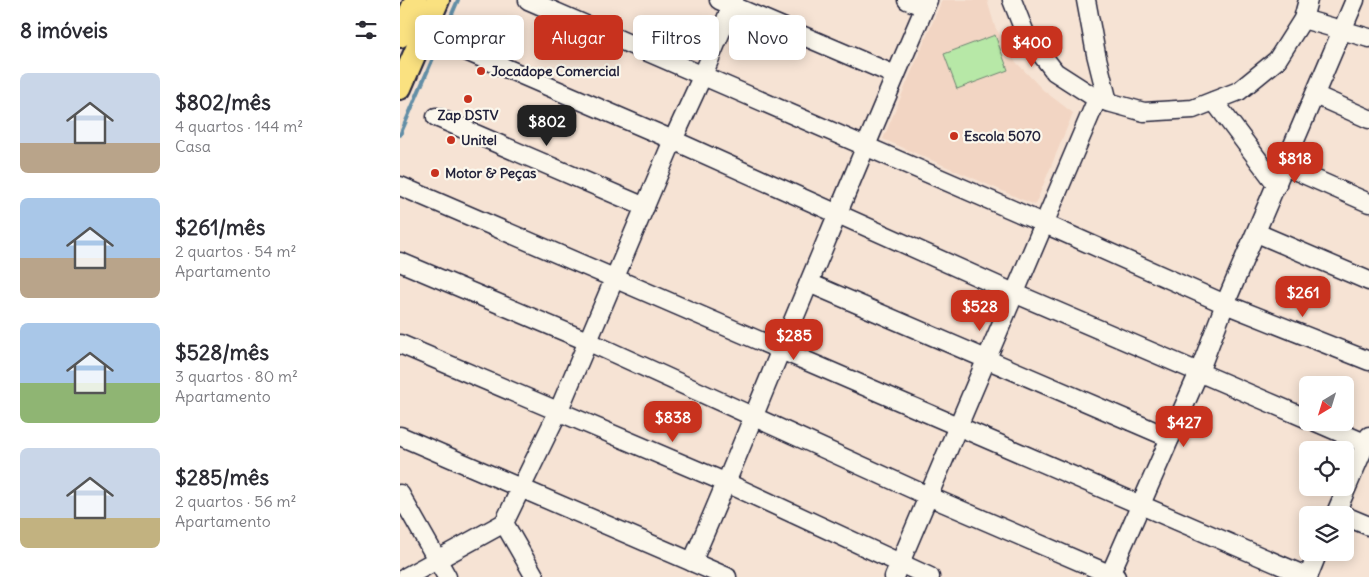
<!DOCTYPE html>
<html lang="pt">
<head>
<meta charset="utf-8">
<style>
	:root { --surface:#fff; --page:#f7f7f7; --text:#2b2b33; --muted:#7c7c81; --accent:#c8321e }
	body { margin:0; font-family:Delius,sans-serif; background:var(--page); color:var(--text); height:100vh; display:flex; flex-direction:column; font-size:19px; white-space:nowrap }
	* { box-sizing:border-box; margin:0 }
	p { font-size:16px; color:var(--muted) }
	.icon { flex:none; width:28px; height:28px; fill:none; stroke:currentColor; stroke-width:2; stroke-linecap:round; stroke-linejoin:round }
	.map { position:relative; flex:1; overflow:hidden }
	.drawer { display:flex; flex-direction:column; background:var(--surface); width:400px }
	.drawer>* { flex:none }
	.top-card { position:absolute; left:15px; top:15px; width:475px; height:45px; display:flex; gap:10px }
	.needle { width:32px; rotate:218deg }
	.controls { position:absolute; left:899px; top:376px; display:grid; gap:10px }
	.controls a { display:grid; place-items:center; width:55px; height:55px; border-radius:8px; background:var(--surface); box-shadow:0 2px 12px #0003; font-size:25px }
	.price { position:absolute; translate:-50% -42px; padding:0 11px; border-radius:10px; background:var(--accent); color:#fff; font-size:16px; line-height:32px; filter:drop-shadow(0 1px 2px #0008) }
	.price::after { content:''; position:absolute; left:50%; top:30px; width:15px; height:11px; margin-left:-8px; background:inherit; clip-path:polygon(0 0,100% 0,50% 100%) }
	.price.on { background:#222; color:#fff }
	ul { padding:0; list-style:none }
	li { display:flex; align-items:center; gap:15px; height:125px; padding:0 20px }
	li span { display:grid; place-items:center; flex:none; width:140px; height:100px; border-radius:8px; color:#555 }
	li>.icon { margin-inline-start:auto }
	span .icon { width:60px; height:60px; fill:#fffc; stroke-width:1 }
	li b { font-size:21px }
	h2 { display:flex; justify-content:space-between; align-items:center; height:60px; padding:0 20px; font-size:21px }
	.chip { padding:0 18px; border-radius:8px; background:var(--surface); box-shadow:0 2px 12px #0003; font-size:18px; line-height:45px }
	.chip.on { background:var(--accent); color:#fff }
	main { display:flex; flex:1; min-height:0 }
	.map>svg:first-child { display:block }
	.built { fill:#f2d5c3 }
	.garden { fill:#b7e8a7; stroke:#6c8571 }
	.lines { fill:none; stroke-linecap:round; stroke-linejoin:round }
	.stream { stroke:#628ea6; stroke-width:4 }
	.minor-casing { stroke:#22223b; stroke-width:21 }
	.major-casing { stroke:#22223b; stroke-width:26 }
	.minor { stroke:#fbf7ec; stroke-width:18 }
	.major { stroke:#fae180; stroke-width:22 }
	.poi-dot { fill:#c8321e; stroke:#fbf7ec; stroke-width:2 }
	.labels { text-anchor:middle; dominant-baseline:central; stroke-width:4.5; stroke-linejoin:round; paint-order:stroke }
	.poi-label { font-size:14px; font-weight:bold; fill:#22223b; stroke:#fbf7ec; text-anchor:start }
</style>
</head>
<body>
<main>
<section class="drawer">
<h2>8 imóveis<svg class="icon" aria-label="filters" viewBox="0 0 24 24"><path d="M4 7h16M4 17h16"/><circle cx="9" cy="7" r="2"/><circle cx="15" cy="17" r="2"/></svg></h2>
<ul>
<li><span style="background:linear-gradient(#c9d6e8 70%,#b9a48a 0)"><svg class="icon" aria-label="home" viewBox="0 0 24 24"><path d="M3 11l9-7 9 7M6 9v11h12V9"/></svg></span><div><b>$802/mês</b><p>4 quartos · 144 m²</p><p>Casa</p></div></li>
<li><span style="background:linear-gradient(#a9c7e8 60%,#b9a48a 0)"><svg class="icon" aria-label="home" viewBox="0 0 24 24"><path d="M3 11l9-7 9 7M6 9v11h12V9"/></svg></span><div><b>$261/mês</b><p>2 quartos · 54 m²</p><p>Apartamento</p></div></li>
<li><span style="background:linear-gradient(#a9c7e8 60%,#8fb573 0)"><svg class="icon" aria-label="home" viewBox="0 0 24 24"><path d="M3 11l9-7 9 7M6 9v11h12V9"/></svg></span><div><b>$528/mês</b><p>3 quartos · 80 m²</p><p>Apartamento</p></div></li>
<li><span style="background:linear-gradient(#c9d6e8 70%,#c2b280 0)"><svg class="icon" aria-label="home" viewBox="0 0 24 24"><path d="M3 11l9-7 9 7M6 9v11h12V9"/></svg></span><div><b>$285/mês</b><p>2 quartos · 56 m²</p><p>Apartamento</p></div></li>
</ul>
</section>
<div class="map">
<svg width="969" height="577" viewBox="0 0 969 577">
	<rect width="100%" height="100%" fill="#f6e3d4"/>
	<filter id="ink" filterUnits="userSpaceOnUse"><feTurbulence type="fractalNoise" baseFrequency=".02" numOctaves="2"/><feDisplacementMap in="SourceGraphic" scale="10" xChannelSelector="R" yChannelSelector="G"/><feConvolveMatrix kernelMatrix="1 2 1 2 8 2 1 2 1" color-interpolation-filters="sRGB"/></filter>
	<g filter="url(#ink)">
		<!-- built -->
		<path class="built" d="M 542,0 L 587,0 L 595,27 L 615,61 L 643,90 L 673,113 L 635,205 L 483,139 Z"/>
		<!-- garden -->
		<path class="garden" d="M 595,35 L 608,70 L 557,89 L 544,54 Z"/>
		<g class="lines">
			<!-- stream -->
			<path class="stream" d="M 0,135 L 58,0"/>
			<!-- minor casing -->
			<g class="minor-casing">
				<g id="minor">
					<path d="M 128,0 L 645,224 L 825,304 L 969,361"/>
					<path d="M 319,0 L 495,75"/>
					<path d="M 507,0 L 525,7"/>
					<path d="M 612,0 L 625,33 L 655,72 L 697,99 L 744,112 L 793,109 L 839,91 L 877,60 L 903,19 L 908,0"/>
					<path d="M 686,0 L 696,54 L 708,102"/>
					<path d="M 903,19 L 969,38"/>
					<path d="M 66,51 L 273,140 L 614,293 L 908,419"/>
					<path d="M 915,95 L 969,119"/>
					<path d="M 814,101 L 877,185"/>
					<path d="M 36,117 L 245,207"/>
					<path d="M 885,166 L 969,203"/>
					<path d="M 0,186 L 908,577"/>
					<path d="M 857,233 L 969,281"/>
					<path d="M 0,262 L 187,341 L 528,496 L 716,577"/>
					<path d="M 409,283 L 770,438"/>
					<path d="M 0,344 L 327,483 L 530,577"/>
					<path d="M 916,422 L 969,445"/>
					<path d="M 0,436 L 327,577"/>
					<path d="M 0,494 L 47,577"/>
					<path d="M 935,515 L 969,436"/>
					<path d="M 945,516 L 969,526"/>
					<path d="M 292,562 C 323,492 351,422 380,352 C 429,235 477,117 528,0"/>
					<path d="M 6,577 L 104,523"/>
					<path d="M 135,577 L 104,523 L 158,412 L 273,140 L 303,75 L 334,0"/>
					<path d="M 494,577 L 697,99"/>
					<path d="M 709,577 L 799,372 L 825,304 L 955,0"/>
					<path d="M 908,577 L 918,552"/>
				</g>
			</g>
			<!-- major casing -->
			<g class="major-casing">
				<g id="major">
					<path d="M 0,36 L 16,0"/>
					<path d="M 0,88 L 38,0"/>
				</g>
			</g>
			<!-- minor -->
			<use href="#minor" class="minor"/>
			<!-- major -->
			<use href="#major" class="major"/>
		</g>
	</g>
	<!-- markers -->
	<g class="poi-dot">
		<circle cx="81" cy="71" r="5"/>
		<circle cx="68" cy="99" r="5"/>
		<circle cx="554" cy="136" r="5"/>
		<circle cx="51" cy="140" r="5"/>
		<circle cx="35" cy="173" r="5"/>
	</g>
	<g class="labels">
		<!-- poi labels -->
		<g class="poi-label">
			<text x="91" y="71">Jocadope Comercial</text>
			<text x="68" y="115" text-anchor="middle">Zap DSTV</text>
			<text x="564" y="136">Escola 5070</text>
			<text x="61" y="140">Unitel</text>
			<text x="45" y="173">Motor &amp; Peças</text>
		</g>
	</g>
</svg>
<div class="controls">
<a><svg class="needle" viewBox="-14 -14 28 28"><path d="M0-13l5 13h-10z" fill="#e53935"/><path d="M0 13l5-13h-10z" fill="#7c7c81"/></svg></a>
<a><svg class="icon" aria-label="locate" viewBox="0 0 24 24"><circle cx="12" cy="12" r="6"/><path d="M12 2v4M12 18v4M2 12h4M18 12h4"/></svg></a>
<a><svg class="icon" aria-label="layers" viewBox="0 0 24 24"><path d="M12 4l9 5-9 5-9-5zM3 14l9 5 9-5"/></svg></a>
</div>
<b class="price" style="left:632px;top:68px">$400</b>
<b class="price on" style="left:147px;top:147px">$802</b>
<b class="price" style="left:895px;top:184px">$818</b>
<b class="price" style="left:903px;top:318px">$261</b>
<b class="price" style="left:580px;top:332px">$528</b>
<b class="price" style="left:394px;top:361px">$285</b>
<b class="price" style="left:273px;top:443px">$838</b>
<b class="price" style="left:784px;top:448px">$427</b>
<div class="top-card">
<a class="chip">Comprar</a>
<a class="chip on">Alugar</a>
<a class="chip">Filtros</a>
<a class="chip">Novo</a>
</div>
</div>
</main>
</body>
</html>
